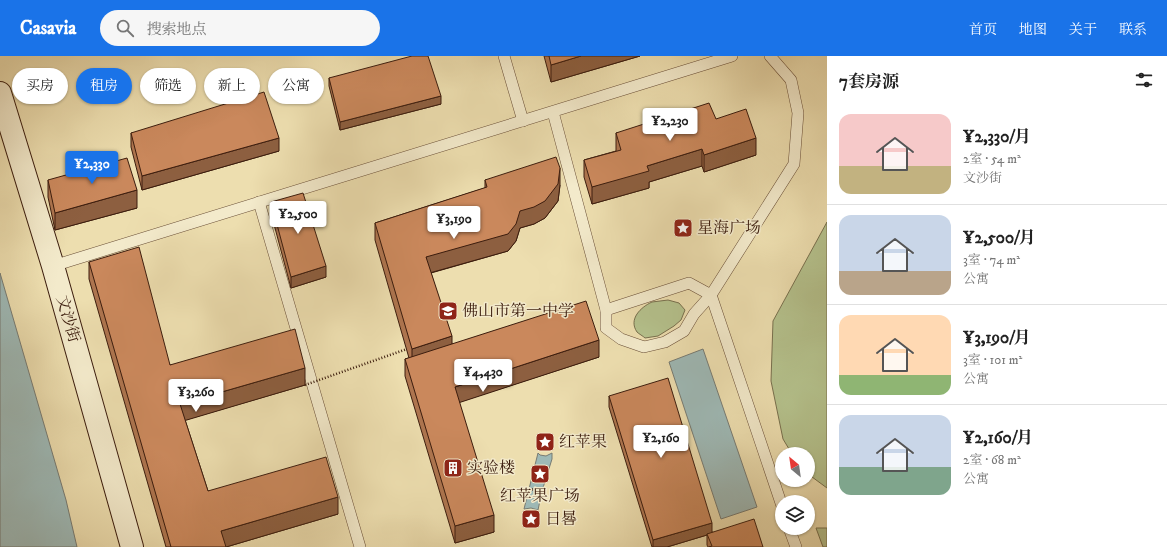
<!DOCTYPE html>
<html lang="zh">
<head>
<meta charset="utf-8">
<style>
	:root { --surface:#fff; --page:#f6f6f6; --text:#222; --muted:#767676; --line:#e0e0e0; --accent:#1a73e8 }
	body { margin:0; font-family:"IM FELL DW Pica","Noto Serif SC",serif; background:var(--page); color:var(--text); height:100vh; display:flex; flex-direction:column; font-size:15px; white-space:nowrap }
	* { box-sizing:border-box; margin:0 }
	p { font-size:13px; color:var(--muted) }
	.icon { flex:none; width:22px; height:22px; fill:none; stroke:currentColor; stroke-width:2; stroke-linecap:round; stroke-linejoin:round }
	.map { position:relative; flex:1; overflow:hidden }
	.sheet { display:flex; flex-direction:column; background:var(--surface); width:340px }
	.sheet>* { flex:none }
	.banner { position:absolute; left:12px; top:12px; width:380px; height:36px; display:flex; gap:8px }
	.needle { width:26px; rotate:331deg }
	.fabs { position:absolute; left:775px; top:391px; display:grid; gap:8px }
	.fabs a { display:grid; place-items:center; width:40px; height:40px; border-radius:50%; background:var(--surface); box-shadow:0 1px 3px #0004; font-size:20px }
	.price { position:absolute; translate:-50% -34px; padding:0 9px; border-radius:4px; background:#fff; color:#222; font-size:13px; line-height:26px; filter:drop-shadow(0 1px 2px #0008) }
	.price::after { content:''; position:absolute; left:50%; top:24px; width:12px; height:9px; margin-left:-6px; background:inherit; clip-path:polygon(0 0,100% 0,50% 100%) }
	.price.active { background:var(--accent); color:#fff }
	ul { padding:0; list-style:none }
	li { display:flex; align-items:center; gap:12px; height:100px; padding:0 12px }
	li+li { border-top:1px solid var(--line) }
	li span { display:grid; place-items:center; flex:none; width:112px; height:80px; border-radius:12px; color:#555 }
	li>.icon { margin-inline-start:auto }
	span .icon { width:48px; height:48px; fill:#fffc; stroke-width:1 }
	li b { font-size:17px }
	h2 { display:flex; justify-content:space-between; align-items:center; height:48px; padding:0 12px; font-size:17px }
	.chip { padding:0 14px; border-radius:18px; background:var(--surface); box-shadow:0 1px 3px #0004; font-size:14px; line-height:36px }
	.chip.active { background:var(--accent); color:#fff }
	header { display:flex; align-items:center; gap:24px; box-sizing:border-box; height:56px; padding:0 20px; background:var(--accent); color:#fff }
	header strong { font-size:19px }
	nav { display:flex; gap:22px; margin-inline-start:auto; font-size:14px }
	.search { width:280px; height:36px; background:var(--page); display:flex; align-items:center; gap:10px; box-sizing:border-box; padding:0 14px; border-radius:22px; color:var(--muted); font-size:15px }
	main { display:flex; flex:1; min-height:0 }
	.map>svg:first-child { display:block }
	.green { fill:#b5c28d; stroke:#78704e }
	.water { fill:#9eb9b6; stroke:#777b73 }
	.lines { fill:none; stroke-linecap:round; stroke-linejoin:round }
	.lane-casing { stroke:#684d36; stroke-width:12 }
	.secondary-casing { stroke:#3c1d0e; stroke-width:24 }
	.path { stroke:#3c1d0e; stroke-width:2.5; stroke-dasharray:1 2; stroke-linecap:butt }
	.lane { stroke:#f3eacb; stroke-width:11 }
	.secondary { stroke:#f3eacb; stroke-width:22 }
	.path-bridge { stroke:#3c1d0e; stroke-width:2.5; stroke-dasharray:1 2; stroke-linecap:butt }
	.wall { fill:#ae754f; stroke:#3c1d0e }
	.shaded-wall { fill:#8d5f40; stroke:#3c1d0e }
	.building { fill:#ca885c; stroke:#3c1d0e }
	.labels { text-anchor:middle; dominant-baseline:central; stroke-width:3; stroke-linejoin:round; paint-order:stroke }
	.poi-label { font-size:16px; fill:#3c1d0e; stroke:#f3eacb; text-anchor:start }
	.street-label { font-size:16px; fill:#3c1d0e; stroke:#f3eacb }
</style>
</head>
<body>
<header>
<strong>Casavia</strong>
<div class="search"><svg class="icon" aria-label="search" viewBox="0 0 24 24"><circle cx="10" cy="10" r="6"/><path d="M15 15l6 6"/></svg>搜索地点</div>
<nav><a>首页</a><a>地图</a><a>关于</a><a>联系</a></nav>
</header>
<main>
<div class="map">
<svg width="827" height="491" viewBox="0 0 827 491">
	<rect width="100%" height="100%" fill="#eddeaf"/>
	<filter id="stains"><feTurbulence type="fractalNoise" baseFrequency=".005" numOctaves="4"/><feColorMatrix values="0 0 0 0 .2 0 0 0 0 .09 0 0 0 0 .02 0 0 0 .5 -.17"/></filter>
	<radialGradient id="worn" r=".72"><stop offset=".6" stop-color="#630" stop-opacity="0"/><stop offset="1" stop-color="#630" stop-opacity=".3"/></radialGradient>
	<!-- green -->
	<g class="green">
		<path d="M 827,166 L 827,432 L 808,418 L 808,398 L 792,398 L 783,383 L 771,325 L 773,265 Z"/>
		<path d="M 668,244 L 679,247 L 685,254 L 681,264 L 674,270 L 658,280 L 645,282 C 643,280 639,278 637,276 C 628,263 641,251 652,246 C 657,245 663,245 668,244 Z"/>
		<path d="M 816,472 L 827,472 L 827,491 L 823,491 Z"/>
	</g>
	<!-- water -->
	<g class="water">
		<path d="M 0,217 L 66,444 L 77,491 L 0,491 Z"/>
		<path d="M 703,293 L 757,451 L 721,463 L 669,306 Z"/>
		<path d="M 538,397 L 540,399 L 546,400 L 552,397 L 552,403 L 542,435 L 538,454 L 531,452 L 524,453 Z"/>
	</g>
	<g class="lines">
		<!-- lane casing -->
		<g class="lane-casing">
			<g id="lane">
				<path d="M 504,0 L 523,65"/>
				<path d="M 553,56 L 606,254 L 606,272 L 621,283 L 644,291 L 665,286 L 684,275 L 694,258 L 711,239 L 794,108 L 798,57 L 791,24 L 770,0"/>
				<path d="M 259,146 L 360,491"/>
				<path d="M 53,210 L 732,0"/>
				<path d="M 606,254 L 689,227 L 711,239 L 782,450"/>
				<path d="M 789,472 L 796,491"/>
			</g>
		</g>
		<!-- secondary casing -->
		<g class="secondary-casing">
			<path id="secondary" d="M 0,37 L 53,210 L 132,491"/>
		</g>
		<!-- path -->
		<g class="path">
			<path d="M 534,414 L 547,418"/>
			<path d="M 529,433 L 542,435"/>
		</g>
		<!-- lane -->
		<use href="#lane" class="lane"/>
		<!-- secondary -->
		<use href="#secondary" class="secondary"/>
		<!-- path-bridge -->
		<path class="path-bridge" d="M 305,329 L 407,293"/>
	</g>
	<!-- wall -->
	<g class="wall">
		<path d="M 544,0 L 640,0 L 551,26 Z"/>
		<path d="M 329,22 L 441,48 L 340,74 L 329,30 Z"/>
		<path d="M 716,63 L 756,99 L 704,116 L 702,110 L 649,126 L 649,132 L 592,148 L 584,121 L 584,104 L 616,95 L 616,77 Z"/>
		<path d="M 131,77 L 279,95 L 142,134 L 131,91 Z"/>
		<path d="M 48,124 L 137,152 L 55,174 L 48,141 Z"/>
		<path d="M 485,124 L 560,129 L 558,145 L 545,162 L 534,168 L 520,172 L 516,185 L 508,195 L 431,217 L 452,288 L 599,301 L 459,346 L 494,476 L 455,487 L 405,320 L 405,303 L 409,302 L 375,184 L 375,167 L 485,132 Z"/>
		<path d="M 271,146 L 326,221 L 291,232 L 271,157 Z"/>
		<path d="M 89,206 L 170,309 L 305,329 L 185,364 L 208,435 L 338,458 L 226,491 L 166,491 L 89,223 Z"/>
		<path d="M 609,340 L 712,476 L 763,491 L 708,491 L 707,489 L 707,479 L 667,491 L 652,491 L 609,351 Z"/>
	</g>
	<!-- shaded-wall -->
	<g class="shaded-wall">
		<path d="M 581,0 L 640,0 L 551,26 L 551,9 Z"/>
		<path d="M 441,40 L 441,48 L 340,74 L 340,66 Z"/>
		<path d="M 279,82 L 279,95 L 142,134 L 142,120 Z"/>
		<path d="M 756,82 L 756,99 L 704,116 L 704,99 Z"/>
		<path d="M 702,93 L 702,110 L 649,126 L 649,132 L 592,148 L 592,131 L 647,110 Z"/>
		<path d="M 560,112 L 560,129 L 558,145 L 545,162 L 534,168 L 520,172 L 516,185 L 508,195 L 426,218 L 426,201 L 520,155 Z"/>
		<path d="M 137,134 L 137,152 L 55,174 L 55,157 Z"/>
		<path d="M 326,210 L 326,221 L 291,232 L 291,221 Z"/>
		<path d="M 452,280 L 452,297 L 412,310 L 412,293 Z"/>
		<path d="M 599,284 L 599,301 L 455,348 L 455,331 Z"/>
		<path d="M 305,312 L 305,329 L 180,366 L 180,348 Z"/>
		<path d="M 338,441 L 338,458 L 226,491 L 221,491 L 221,475 Z"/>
		<path d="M 494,459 L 494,476 L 455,487 L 455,470 Z"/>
		<path d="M 712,467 L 712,478 L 707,478 L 707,479 L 667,491 L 653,491 L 653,484 Z"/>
	</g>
	<!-- building -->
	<g class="building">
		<path d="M 412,0 L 428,0 L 441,40 L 340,66 L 329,22 Z"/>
		<path d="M 549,0 L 581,0 L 551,9 Z"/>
		<path d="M 264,36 L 279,82 L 142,120 L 131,77 Z"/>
		<path d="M 709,47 L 716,63 L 746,53 L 756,82 L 704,99 L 702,93 L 647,110 L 649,115 L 592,131 L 584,104 L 621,94 L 616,77 Z"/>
		<path d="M 556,101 L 560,112 L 558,128 L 545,145 L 534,151 L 520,155 L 516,168 L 508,178 L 426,201 L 452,280 L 412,293 L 375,167 L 487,131 L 485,124 Z"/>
		<path d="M 127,102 L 137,134 L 55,157 L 48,124 Z"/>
		<path d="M 303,137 L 326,210 L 291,221 L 271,146 Z"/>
		<path d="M 139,191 L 170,309 L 295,273 L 305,312 L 180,348 L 208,435 L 326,401 L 338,441 L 221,475 L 226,491 L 171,491 L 89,206 Z"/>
		<path d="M 586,245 L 599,284 L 455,331 L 494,459 L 455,470 L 405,303 Z"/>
		<path d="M 668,322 L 712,467 L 653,484 L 609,340 Z"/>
		<path d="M 754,463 L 763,491 L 709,491 L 712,490 L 707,478 Z"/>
	</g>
	<!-- icons -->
	<defs>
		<g id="sight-square" transform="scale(1)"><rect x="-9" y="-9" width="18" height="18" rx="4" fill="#8f2418" stroke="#f3eacb"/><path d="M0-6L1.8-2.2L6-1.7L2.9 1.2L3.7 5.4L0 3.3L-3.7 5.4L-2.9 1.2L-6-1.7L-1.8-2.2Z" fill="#fff"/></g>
		<g id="school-square" transform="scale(1)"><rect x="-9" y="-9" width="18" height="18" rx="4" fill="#8f2418" stroke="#f3eacb"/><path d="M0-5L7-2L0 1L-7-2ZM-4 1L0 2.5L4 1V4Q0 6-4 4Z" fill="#fff"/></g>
		<g id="building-square" transform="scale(1)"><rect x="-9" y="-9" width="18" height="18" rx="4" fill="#8f2418" stroke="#f3eacb"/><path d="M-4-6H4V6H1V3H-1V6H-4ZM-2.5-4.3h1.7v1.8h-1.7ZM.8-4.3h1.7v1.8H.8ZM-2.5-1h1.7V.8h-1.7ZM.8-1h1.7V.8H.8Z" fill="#fff"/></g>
	</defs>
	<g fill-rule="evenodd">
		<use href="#sight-square" x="683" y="172"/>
		<use href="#school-square" x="448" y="255"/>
		<use href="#sight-square" x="545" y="386"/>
		<use href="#building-square" x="453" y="412"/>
		<use href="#sight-square" x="540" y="418"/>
		<use href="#sight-square" x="531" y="463"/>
	</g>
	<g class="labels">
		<!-- poi labels -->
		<g class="poi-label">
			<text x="697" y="172">星海广场</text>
			<text x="462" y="255">佛山市第一中学</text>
			<text x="559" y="386">红苹果</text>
			<text x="467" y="412">实验楼</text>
			<text x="540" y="440" text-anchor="middle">红苹果广场</text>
			<text x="545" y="463">日晷</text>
		</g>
		<!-- street labels -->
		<g class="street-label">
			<text transform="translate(68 263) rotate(74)">文沙街</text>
		</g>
	</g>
	<rect width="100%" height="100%" filter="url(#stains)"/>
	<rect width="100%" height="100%" fill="url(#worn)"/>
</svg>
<div class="fabs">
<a><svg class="needle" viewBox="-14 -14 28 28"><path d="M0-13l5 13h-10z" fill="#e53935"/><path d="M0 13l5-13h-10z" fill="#767676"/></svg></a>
<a><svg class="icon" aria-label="layers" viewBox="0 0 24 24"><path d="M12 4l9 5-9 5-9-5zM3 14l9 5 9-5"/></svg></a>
</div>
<b class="price" style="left:670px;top:86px">¥2,230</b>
<b class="price active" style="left:92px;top:129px">¥2,330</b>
<b class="price" style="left:298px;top:179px">¥2,500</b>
<b class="price" style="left:454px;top:184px">¥3,190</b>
<b class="price" style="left:483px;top:337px">¥4,430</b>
<b class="price" style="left:196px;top:357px">¥3,260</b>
<b class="price" style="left:661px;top:403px">¥2,160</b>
<div class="banner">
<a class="chip">买房</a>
<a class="chip active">租房</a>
<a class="chip">筛选</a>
<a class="chip">新上</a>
<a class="chip">公寓</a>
</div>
</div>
<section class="sheet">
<h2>7套房源<svg class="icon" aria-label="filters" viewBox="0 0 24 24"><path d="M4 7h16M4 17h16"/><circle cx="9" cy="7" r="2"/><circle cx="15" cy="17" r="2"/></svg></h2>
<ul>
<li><span style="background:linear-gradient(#f6c9c9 65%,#c2b280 0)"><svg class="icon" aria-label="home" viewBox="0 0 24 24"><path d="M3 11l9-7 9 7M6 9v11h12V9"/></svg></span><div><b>¥2,330/月</b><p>2室 · 54 m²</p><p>文沙街</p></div></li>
<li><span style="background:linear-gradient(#c9d6e8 70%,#b9a48a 0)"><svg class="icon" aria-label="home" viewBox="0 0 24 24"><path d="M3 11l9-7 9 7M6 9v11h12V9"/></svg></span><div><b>¥2,500/月</b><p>3室 · 74 m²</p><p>公寓</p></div></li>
<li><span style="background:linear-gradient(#ffd9b3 75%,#8fb573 0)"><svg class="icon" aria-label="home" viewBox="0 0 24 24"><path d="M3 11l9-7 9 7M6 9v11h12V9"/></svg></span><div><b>¥3,190/月</b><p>3室 · 101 m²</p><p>公寓</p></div></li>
<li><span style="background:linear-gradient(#c9d6e8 65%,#7fa58c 0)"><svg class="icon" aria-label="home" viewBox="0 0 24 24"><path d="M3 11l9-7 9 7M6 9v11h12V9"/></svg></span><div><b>¥2,160/月</b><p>2室 · 68 m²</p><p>公寓</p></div></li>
</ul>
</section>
</main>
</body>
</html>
